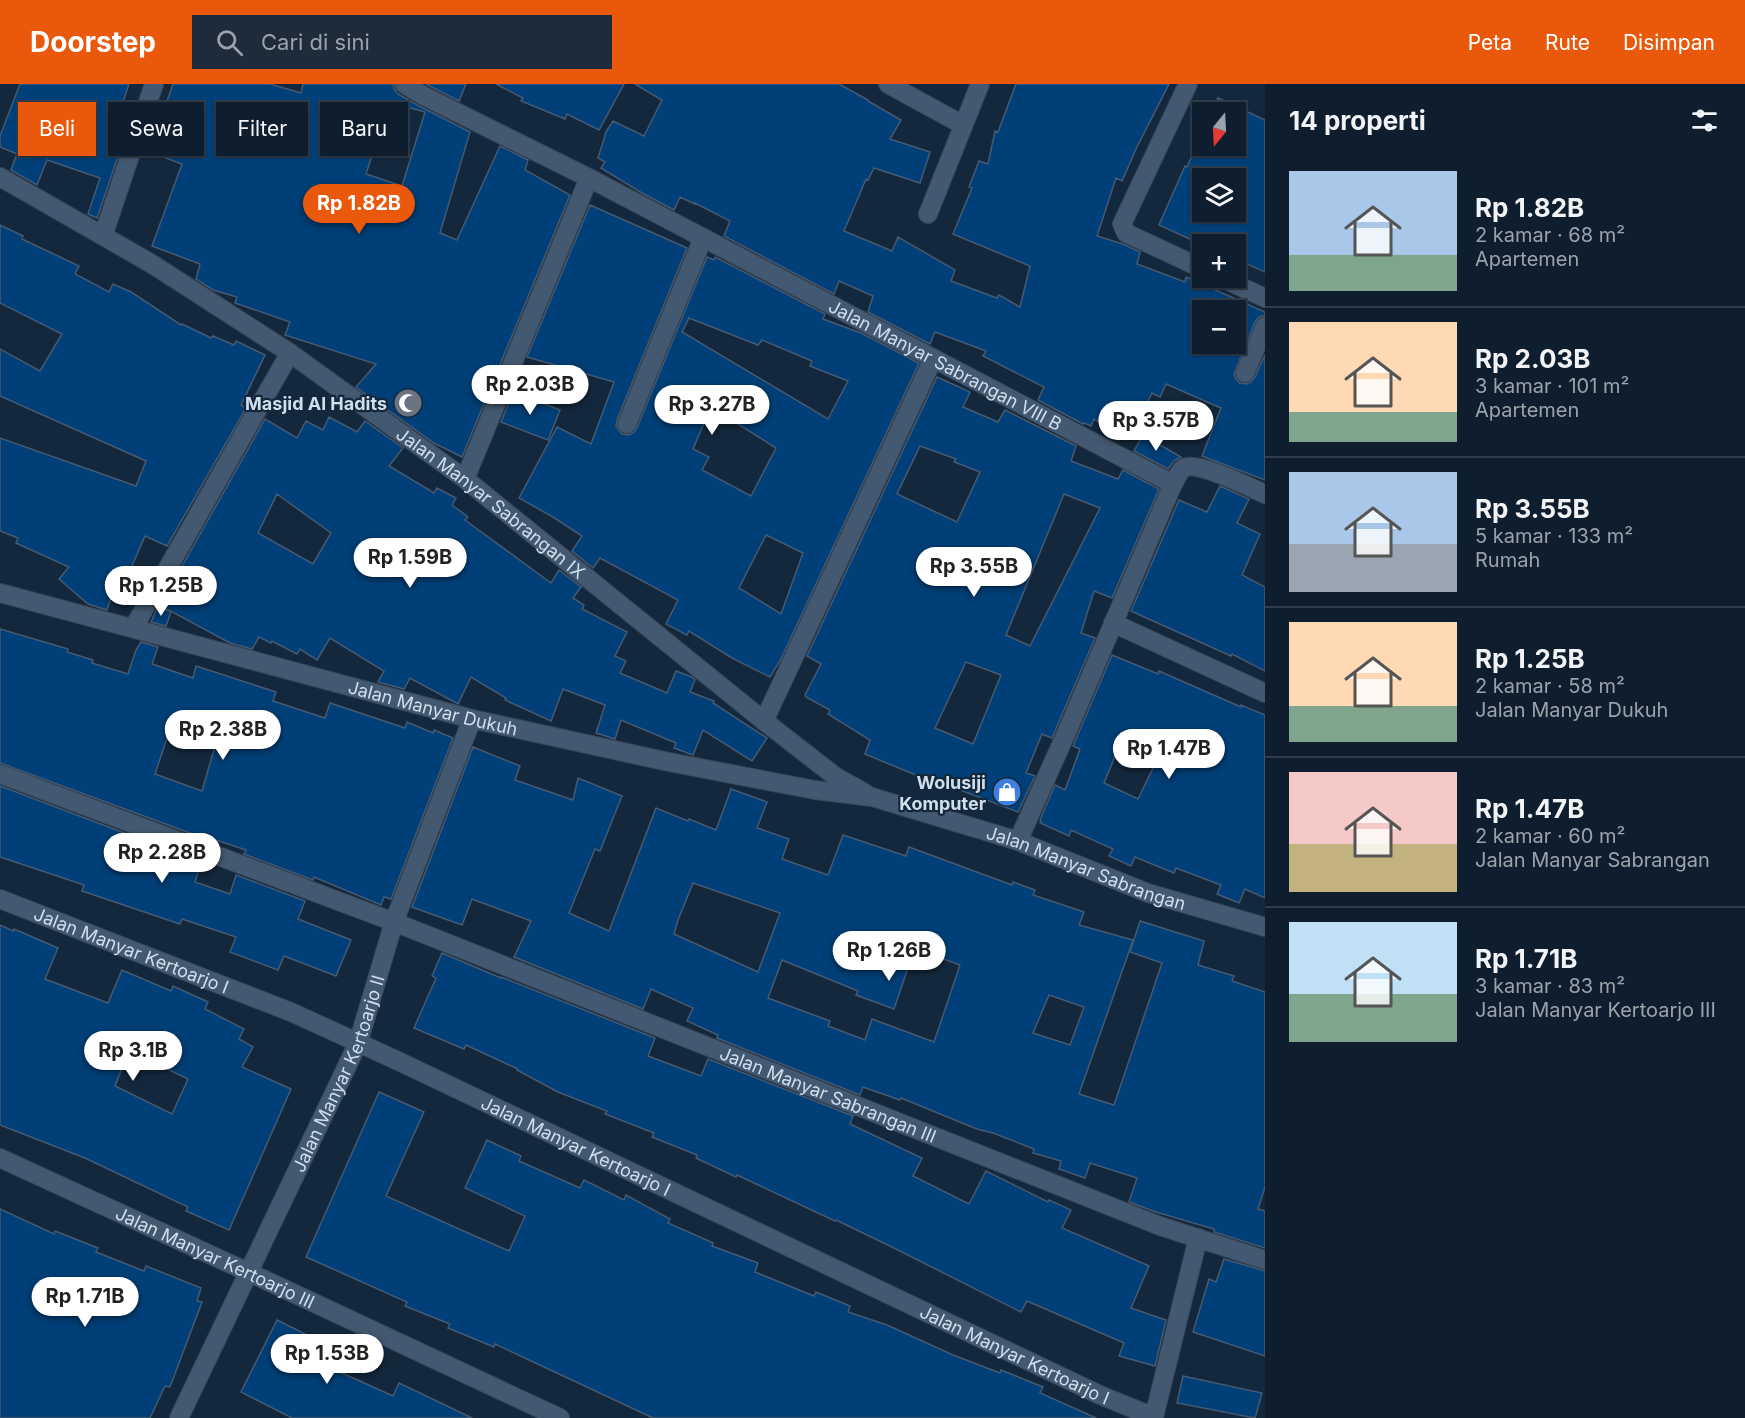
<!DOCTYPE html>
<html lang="id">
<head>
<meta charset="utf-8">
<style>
	:root { --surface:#0f1e2e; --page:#1d2b3a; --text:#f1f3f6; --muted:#9ba2aa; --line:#2f3c4a; --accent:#ea580c }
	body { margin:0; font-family:Inter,sans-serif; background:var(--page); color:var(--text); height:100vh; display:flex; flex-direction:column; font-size:22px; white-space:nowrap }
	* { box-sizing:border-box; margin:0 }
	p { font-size:20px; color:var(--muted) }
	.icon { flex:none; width:33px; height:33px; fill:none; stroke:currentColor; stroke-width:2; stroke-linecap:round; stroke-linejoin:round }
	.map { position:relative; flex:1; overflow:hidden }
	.drawer { display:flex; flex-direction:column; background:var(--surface); width:480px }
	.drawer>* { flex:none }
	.hud { position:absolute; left:18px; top:18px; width:570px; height:54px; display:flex; gap:12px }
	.needle { width:39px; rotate:198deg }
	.buttons { position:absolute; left:1192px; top:18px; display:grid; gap:12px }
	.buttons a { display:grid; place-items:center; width:54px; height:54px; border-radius:0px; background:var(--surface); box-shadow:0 2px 4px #0004,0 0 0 2px var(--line); font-size:30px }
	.price { position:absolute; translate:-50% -51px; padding:0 14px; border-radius:21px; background:#fff; color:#222; font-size:20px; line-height:39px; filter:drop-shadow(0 2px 3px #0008) }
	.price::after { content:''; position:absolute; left:50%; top:36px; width:18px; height:14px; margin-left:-9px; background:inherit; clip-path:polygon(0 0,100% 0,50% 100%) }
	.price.active { background:var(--accent); color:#fff }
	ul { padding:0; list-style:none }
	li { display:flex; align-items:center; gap:18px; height:150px; padding:0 24px }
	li+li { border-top:2px solid var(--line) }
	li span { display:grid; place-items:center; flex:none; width:168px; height:120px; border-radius:0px; color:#555 }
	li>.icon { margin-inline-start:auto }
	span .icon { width:72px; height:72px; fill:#fffc; stroke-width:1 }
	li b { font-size:26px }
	h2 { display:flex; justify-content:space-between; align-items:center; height:72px; padding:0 24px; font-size:26px }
	.chip { padding:0 21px; border-radius:0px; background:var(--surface); box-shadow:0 2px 4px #0004,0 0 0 2px var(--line); font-size:21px; line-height:54px }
	.chip.active { background:var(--accent); color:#fff }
	header { display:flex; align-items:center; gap:36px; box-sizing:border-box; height:84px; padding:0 30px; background:var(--accent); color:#fff }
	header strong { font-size:28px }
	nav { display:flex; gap:33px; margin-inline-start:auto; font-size:21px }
	.search { width:420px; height:54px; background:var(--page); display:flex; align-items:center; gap:15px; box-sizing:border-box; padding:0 21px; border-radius:0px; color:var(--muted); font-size:22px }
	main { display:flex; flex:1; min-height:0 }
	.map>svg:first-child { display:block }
	.building { fill:#003f77; stroke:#455a73; stroke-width:1.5; fill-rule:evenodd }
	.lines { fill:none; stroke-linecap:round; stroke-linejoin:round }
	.minor-casing { stroke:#374657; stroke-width:20 }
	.minor { stroke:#435971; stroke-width:18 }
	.labels { text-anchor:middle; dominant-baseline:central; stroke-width:4.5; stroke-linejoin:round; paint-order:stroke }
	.street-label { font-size:18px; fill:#d1deec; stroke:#14283d }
	.poi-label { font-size:18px; font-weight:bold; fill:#d1deec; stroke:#14283d; text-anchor:end }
</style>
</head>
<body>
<header>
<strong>Doorstep</strong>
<div class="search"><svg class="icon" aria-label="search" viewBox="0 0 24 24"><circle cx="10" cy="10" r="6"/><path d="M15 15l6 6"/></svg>Cari di sini</div>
<nav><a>Peta</a><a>Rute</a><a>Disimpan</a></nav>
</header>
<main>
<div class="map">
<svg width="1265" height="1334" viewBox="0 0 1265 1334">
	<rect width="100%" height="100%" fill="#14283d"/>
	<!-- building -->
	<g class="building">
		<path d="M 20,0 L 129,0 L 118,33 L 130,37 L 97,134 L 88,130 L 100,94 L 47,76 L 37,101 L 11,86 L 17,70 L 0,63 L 0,52 Z"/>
		<path d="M 173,0 L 270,0 L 301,9 L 303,0 L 393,0 L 394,5 L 398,10 L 419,22 L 470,48 L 440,149 L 457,156 L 500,62 L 528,76 L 525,86 L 570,111 L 462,373 L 434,359 L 356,303 L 376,280 L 285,251 L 290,238 L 235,219 L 237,213 L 213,206 L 196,195 L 200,180 L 152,162 L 182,80 L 144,66 L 151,44 L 157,46 ZM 389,18 L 425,28 L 402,102 L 366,90 Z"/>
		<path d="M 426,0 L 466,0 L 459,17 Z"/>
		<path d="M 496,0 L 624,0 L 599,46 L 567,30 L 565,35 L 521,17 L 523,14 Z"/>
		<path d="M 635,0 L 839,0 L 868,16 L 868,17 L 901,36 L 890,55 L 930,68 L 920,99 L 874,84 L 868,96 L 866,95 L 844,147 L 892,167 L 898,153 L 955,186 L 951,197 L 997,214 L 999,211 L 1020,223 L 1030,182 L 953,150 L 972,104 L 969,103 L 979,77 L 988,80 L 995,47 L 998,48 L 1016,0 L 1169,0 L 1136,65 L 1122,97 L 1116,94 L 1097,152 L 1123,160 L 1140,168 L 1137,180 L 1185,198 L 1186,193 L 1265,228 L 1265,231 L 1259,233 L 1255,238 L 1234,290 L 1236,295 L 1240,299 L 1246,300 L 1251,298 L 1255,293 L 1265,271 L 1265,396 L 1202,372 L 1221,324 L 1166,300 L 1160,313 L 1152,309 L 1130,353 L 1094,335 L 1091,342 L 1084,339 L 1083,340 L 1038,316 L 1044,303 L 983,272 L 986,267 L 935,248 L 930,260 L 868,228 L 873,212 L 839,197 L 834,210 L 724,152 L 730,137 L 695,119 L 695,120 L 680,113 L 674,126 L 642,109 L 601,84 L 605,78 L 598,74 L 606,48 L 613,37 L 644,52 L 662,16 ZM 1203,226 L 1236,226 L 1236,260 L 1203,260 Z"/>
		<path d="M 1218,14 L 1265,36 L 1265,188 L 1236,175 L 1236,160 L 1215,160 L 1196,152 L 1194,157 L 1159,141 L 1185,82 L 1187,83 L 1203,47 L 1203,62 L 1236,62 L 1236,28 L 1211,28 ZM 1203,94 L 1236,94 L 1236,128 L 1203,128 Z"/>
		<path d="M 590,121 L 687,164 L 617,336 L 616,342 L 622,350 L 629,351 L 634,348 L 637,344 L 707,173 L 714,176 L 715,173 L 825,230 L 823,235 L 861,249 L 919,279 L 781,575 L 770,593 L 732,574 L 689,547 L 687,551 L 666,540 L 678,516 L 600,474 L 593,484 L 572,467 L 582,452 L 553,433 L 519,414 L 557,343 L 591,360 L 614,298 L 527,273 ZM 689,234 L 758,261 L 762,256 L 812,277 L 810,282 L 848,297 L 828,335 L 682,248 ZM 711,323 L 776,364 L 751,412 L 702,386 L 709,373 L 693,365 ZM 766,451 L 803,469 L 781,530 L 739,504 Z"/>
		<path d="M 0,141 L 23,152 L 22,155 L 79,182 L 75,190 L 109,208 L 113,200 L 131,208 L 181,241 L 182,240 L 211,254 L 213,252 L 234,261 L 236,257 L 265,271 L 241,321 L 246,324 L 167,462 L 145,452 L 125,498 L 117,495 L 107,526 L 88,520 L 59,495 L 69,483 L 16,459 L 18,454 L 0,447 L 0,354 L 136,402 L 146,377 L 0,312 L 0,265 L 40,287 L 62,250 L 0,219 Z"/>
		<path d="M 937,293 L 970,308 L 963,323 L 998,338 L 1005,326 L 1076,362 L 1071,377 L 1118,395 L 1123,386 L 1159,405 L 1112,514 L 1094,507 L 1081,549 L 1095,554 L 1052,654 L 1042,650 L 1026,689 L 1035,692 L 1018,728 L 942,699 L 940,705 L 922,697 L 923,694 L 865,670 L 870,656 L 828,630 L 830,626 L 806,613 L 805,611 L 821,580 L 807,572 ZM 920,362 L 956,375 L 954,378 L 980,388 L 957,438 L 897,410 ZM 1064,410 L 1100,424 L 1030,562 L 1006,551 ZM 966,578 L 1001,591 L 973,660 L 935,644 Z"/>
		<path d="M 513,308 L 560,326 L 548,356 L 501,338 Z"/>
		<path d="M 329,333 L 357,348 L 365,337 L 403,364 L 389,382 L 434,409 L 437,404 L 456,414 L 452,421 L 468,433 L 465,436 L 551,499 L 559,486 L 581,503 L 573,514 L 584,521 L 582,525 L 627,548 L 615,572 L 626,577 L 620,589 L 667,609 L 676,587 L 692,593 L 695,596 L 690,608 L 714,617 L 713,619 L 767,654 L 752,677 L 703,646 L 693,671 L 674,664 L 676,659 L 621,636 L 615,655 L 596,649 L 605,621 L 563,605 L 551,637 L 505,616 L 506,614 L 471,593 L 458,620 L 410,594 L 404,605 L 378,598 L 384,587 L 330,554 L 317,576 L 300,565 L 297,570 L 272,557 L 271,559 L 259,553 L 252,565 L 230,559 L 163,523 L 181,484 L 265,335 L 297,354 L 306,337 L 323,346 ZM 277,410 L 331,449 L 313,480 L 258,449 Z"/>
		<path d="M 1143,351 L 1181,373 L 1174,377 L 1168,385 L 1134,367 Z"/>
		<path d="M 1220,402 L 1249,415 L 1237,439 L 1260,450 L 1242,491 L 1265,503 L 1265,587 L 1232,570 L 1231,572 L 1131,527 L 1179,416 L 1207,428 Z"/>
		<path d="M 158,523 L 171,528 L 166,542 L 151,538 Z"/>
		<path d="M 0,545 L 68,565 L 67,568 L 93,576 L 92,579 L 128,590 L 136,566 L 141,558 L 158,563 L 152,580 L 193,594 L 196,582 L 276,608 L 273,617 L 325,634 L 330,619 L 405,644 L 407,638 L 433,649 L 434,646 L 453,654 L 391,815 L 384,813 L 381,821 L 314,793 L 313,796 L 244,770 L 246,766 L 210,754 L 209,756 L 0,679 ZM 169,648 L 215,662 L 202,707 L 155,690 Z"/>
		<path d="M 1112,571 L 1158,590 L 1159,587 L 1241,623 L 1241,621 L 1265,631 L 1265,814 L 1245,805 L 1239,819 L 1217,810 L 1221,801 L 1176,784 L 1174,789 L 1135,773 L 1131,782 L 1109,772 L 1113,765 L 1071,746 L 1069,752 L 1040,739 L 1041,737 L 1040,736 L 1055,701 L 1065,706 L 1080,665 L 1073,662 ZM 1118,665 L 1155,680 L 1138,715 L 1104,699 Z"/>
		<path d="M 473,663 L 520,682 L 515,696 L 573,716 L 578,694 L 622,712 L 600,767 L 595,765 L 569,829 L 609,847 L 656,724 L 688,737 L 689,735 L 716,746 L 731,705 L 767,718 L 757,744 L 789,755 L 782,775 L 828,791 L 843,751 L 906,772 L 909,763 L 1012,801 L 1013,798 L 1035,806 L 1033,811 L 1084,828 L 1079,841 L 1133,856 L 1079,1010 L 1114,1021 L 1162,879 L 1130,868 L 1140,837 L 1204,857 L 1198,881 L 1234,892 L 1232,897 L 1265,908 L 1265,1103 L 1258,1125 L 1265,1127 L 1265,1164 L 1214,1148 L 1214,1145 L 1156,1128 L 1129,1118 L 1137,1094 L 1090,1079 L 1085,1094 L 1059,1085 L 1061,1077 L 1033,1069 L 1034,1065 L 993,1049 L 977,1045 L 901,1014 L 900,1016 L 863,1003 L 860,1011 L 717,954 L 718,951 L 687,937 L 693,924 L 651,905 L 643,925 L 514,873 L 531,837 L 472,815 L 462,841 L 412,823 ZM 693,799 L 780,829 L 758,888 L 674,850 L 678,836 ZM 919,866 L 960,881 L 934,958 L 872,935 L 865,956 L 828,942 L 830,937 L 768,914 L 782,876 L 858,907 L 856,911 L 894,925 L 911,875 L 915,876 ZM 1049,911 L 1084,923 L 1070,961 L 1033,949 Z"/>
		<path d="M 0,702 L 201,778 L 195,798 L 230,810 L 236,791 L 305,817 L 298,835 L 351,856 L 336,892 L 284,872 L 278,886 L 230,868 L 236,853 L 182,835 L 180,840 L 82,807 L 84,801 L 0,773 Z"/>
		<path d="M 0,841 L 13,847 L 14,845 L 58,864 L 45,895 L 108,919 L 122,886 L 171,907 L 173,902 L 208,918 L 205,925 L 244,945 L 239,955 L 253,963 L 242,983 L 291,1005 L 229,1146 L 186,1127 L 188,1123 L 85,1074 L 0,1041 ZM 129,966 L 188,995 L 172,1030 L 115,1002 Z"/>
		<path d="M 442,869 L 501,894 L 501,893 L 655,954 L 648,972 L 701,992 L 708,975 L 853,1032 L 850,1040 L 922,1074 L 913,1092 L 969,1120 L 986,1087 L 1048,1118 L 1049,1116 L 1071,1126 L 1062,1144 L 1149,1182 L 1131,1224 L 1166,1236 L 1155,1282 L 1119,1272 L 1124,1259 L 1027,1217 L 1021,1228 L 894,1164 L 836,1136 L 835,1137 L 737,1091 L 736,1093 L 696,1074 L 697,1071 L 652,1053 L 654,1049 L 605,1030 L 607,1027 L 558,1008 L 517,986 L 518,985 L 466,961 L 464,965 L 414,944 L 436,894 L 432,892 Z"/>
		<path d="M 379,1008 L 424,1028 L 386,1112 L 459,1145 L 509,1167 L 525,1132 L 465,1104 L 487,1056 L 521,1072 L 519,1077 L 580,1104 L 584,1096 L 624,1116 L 626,1111 L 670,1135 L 668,1139 L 713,1159 L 712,1162 L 758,1179 L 755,1188 L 814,1212 L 816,1208 L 850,1222 L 848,1228 L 887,1241 L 953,1271 L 1000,1289 L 1001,1286 L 1043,1303 L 1040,1309 L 1096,1334 L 653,1334 L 495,1260 L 494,1263 L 448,1244 L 450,1240 L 405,1222 L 407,1218 L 306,1173 Z"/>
		<path d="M 0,1125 L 54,1150 L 55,1147 L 98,1164 L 96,1168 L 144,1187 L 146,1182 L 201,1204 L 197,1217 L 202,1218 L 170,1303 L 165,1302 L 150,1334 L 0,1334 Z"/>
		<path d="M 1224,1175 L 1265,1187 L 1265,1272 L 1193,1248 L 1209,1195 L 1216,1198 Z"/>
		<path d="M 277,1236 L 319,1257 L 315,1265 L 346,1280 L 342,1289 L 393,1312 L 399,1299 L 472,1334 L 292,1334 L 241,1308 Z"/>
		<path d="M 1183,1292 L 1262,1309 L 1255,1334 L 1177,1319 Z"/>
	</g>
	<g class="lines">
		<!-- minor casing -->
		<g class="minor-casing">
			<g id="minor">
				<path id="s1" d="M 404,0 L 424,12 L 589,94 L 1173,400"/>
				<path d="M 888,0 L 963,41"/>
				<path d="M 1188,0 L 1122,140 L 1126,149 L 1203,185"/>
				<path id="s2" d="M 0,93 L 152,180 L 290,269 L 465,395 L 764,637 L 836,693 L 865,709"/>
				<path d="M 928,130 L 980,0"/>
				<path d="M 103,152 L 154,0"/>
				<path d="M 1222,194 L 1265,214"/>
				<path d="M 1245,289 L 1265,242"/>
				<path d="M 627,340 L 703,154"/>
				<path d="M 465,395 L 589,94"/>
				<path id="s3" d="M 0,509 L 472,635 L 669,678 L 815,706 L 872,713 L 1018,757 L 1148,809 L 1265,843"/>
				<path d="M 1113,539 L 1265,609"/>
				<path d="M 133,544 C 187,453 237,360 290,269"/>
				<path d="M 764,637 L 933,275"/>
				<path id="s4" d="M 0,690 L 394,838 L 1160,1142 L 1265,1176"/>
				<path d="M 1018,757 L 1069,643 L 1173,400 C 1176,395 1179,387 1184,384 C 1196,376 1251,404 1265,410"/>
				<path id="s5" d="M 0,815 L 291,928 L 396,976 L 1100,1311 L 1154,1333 L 1198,1154"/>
				<path id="s6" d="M 0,1074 L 248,1188 L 560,1334"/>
				<path id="s7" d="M 179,1334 L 358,959 L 394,838 L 472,635"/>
			</g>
		</g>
		<!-- minor -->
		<use href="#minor" class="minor"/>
	</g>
	<!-- icons -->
	<defs>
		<g id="mosque-disc" transform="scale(1.5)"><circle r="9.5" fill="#6b7280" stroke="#14283d"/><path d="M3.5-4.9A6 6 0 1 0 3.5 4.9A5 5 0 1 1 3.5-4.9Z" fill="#fff"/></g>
		<g id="shop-disc" transform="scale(1.5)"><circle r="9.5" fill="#3f7fe0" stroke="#14283d"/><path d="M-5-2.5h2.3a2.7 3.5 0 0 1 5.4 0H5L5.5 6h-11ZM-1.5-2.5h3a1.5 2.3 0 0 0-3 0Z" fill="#fff"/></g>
	</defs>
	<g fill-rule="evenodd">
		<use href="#mosque-disc" x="408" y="319"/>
		<use href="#shop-disc" x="1007" y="708"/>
	</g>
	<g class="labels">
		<!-- street labels -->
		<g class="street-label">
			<text stroke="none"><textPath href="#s1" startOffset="610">Jalan Manyar Sabrangan VIII B</textPath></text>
			<text stroke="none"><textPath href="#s2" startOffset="590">Jalan Manyar Sabrangan IX</textPath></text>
			<text stroke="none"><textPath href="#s3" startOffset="448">Jalan Manyar Dukuh</textPath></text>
			<text stroke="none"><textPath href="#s3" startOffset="1122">Jalan Manyar Sabrangan</textPath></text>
			<text stroke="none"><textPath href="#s5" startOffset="141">Jalan Manyar Kertoarjo I</textPath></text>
			<text stroke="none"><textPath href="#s7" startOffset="380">Jalan Manyar Kertoarjo II</textPath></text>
			<text stroke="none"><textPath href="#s4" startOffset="888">Jalan Manyar Sabrangan III</textPath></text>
			<text stroke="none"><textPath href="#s5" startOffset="627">Jalan Manyar Kertoarjo I</textPath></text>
			<text stroke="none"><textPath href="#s6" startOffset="237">Jalan Manyar Kertoarjo III</textPath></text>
			<text stroke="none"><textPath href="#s5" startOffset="1113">Jalan Manyar Kertoarjo I</textPath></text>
		</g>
		<!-- poi labels -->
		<g class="poi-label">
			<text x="387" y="319">Masjid Al Hadits</text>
			<text x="986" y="698">Wolusiji<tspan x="986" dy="21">Komputer</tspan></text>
		</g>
	</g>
</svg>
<div class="buttons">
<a><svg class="needle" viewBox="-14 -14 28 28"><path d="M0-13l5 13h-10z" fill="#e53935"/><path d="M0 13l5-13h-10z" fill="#9ba2aa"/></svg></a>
<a><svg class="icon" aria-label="layers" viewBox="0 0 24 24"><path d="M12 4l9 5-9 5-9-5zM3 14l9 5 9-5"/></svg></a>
<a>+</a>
<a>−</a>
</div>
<b class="price active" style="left:359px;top:151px">Rp 1.82B</b>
<b class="price" style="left:530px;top:332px">Rp 2.03B</b>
<b class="price" style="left:712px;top:352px">Rp 3.27B</b>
<b class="price" style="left:1156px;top:368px">Rp 3.57B</b>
<b class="price" style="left:410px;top:505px">Rp 1.59B</b>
<b class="price" style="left:974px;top:514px">Rp 3.55B</b>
<b class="price" style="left:161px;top:533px">Rp 1.25B</b>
<b class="price" style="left:223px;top:677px">Rp 2.38B</b>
<b class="price" style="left:1169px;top:696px">Rp 1.47B</b>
<b class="price" style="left:162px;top:800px">Rp 2.28B</b>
<b class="price" style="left:889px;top:898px">Rp 1.26B</b>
<b class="price" style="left:133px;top:998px">Rp 3.1B</b>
<b class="price" style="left:85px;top:1244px">Rp 1.71B</b>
<b class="price" style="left:327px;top:1301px">Rp 1.53B</b>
<div class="hud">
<a class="chip active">Beli</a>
<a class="chip">Sewa</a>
<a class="chip">Filter</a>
<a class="chip">Baru</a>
</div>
</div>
<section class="drawer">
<h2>14 properti<svg class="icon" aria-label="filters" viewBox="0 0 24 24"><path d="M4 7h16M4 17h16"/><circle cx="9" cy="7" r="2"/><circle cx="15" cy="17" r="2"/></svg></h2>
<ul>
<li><span style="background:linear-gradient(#a9c7e8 70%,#7fa58c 0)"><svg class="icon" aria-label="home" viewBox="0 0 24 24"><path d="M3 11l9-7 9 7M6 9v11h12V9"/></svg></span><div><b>Rp 1.82B</b><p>2 kamar · 68 m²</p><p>Apartemen</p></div></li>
<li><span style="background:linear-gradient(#ffd9b3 75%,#7fa58c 0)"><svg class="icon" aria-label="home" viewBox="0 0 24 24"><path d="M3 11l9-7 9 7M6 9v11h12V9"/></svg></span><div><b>Rp 2.03B</b><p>3 kamar · 101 m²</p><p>Apartemen</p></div></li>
<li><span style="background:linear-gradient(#a9c7e8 60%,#9aa5b1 0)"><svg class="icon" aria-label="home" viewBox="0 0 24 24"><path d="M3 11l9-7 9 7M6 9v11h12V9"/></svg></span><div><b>Rp 3.55B</b><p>5 kamar · 133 m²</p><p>Rumah</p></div></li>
<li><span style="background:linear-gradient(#ffd9b3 70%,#7fa58c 0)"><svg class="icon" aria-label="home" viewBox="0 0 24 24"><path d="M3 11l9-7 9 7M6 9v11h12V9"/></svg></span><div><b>Rp 1.25B</b><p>2 kamar · 58 m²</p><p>Jalan Manyar Dukuh</p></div></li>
<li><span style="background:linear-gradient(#f6c9c9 60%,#c2b280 0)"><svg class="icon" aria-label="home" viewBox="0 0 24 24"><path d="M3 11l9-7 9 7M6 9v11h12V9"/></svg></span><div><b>Rp 1.47B</b><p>2 kamar · 60 m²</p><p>Jalan Manyar Sabrangan</p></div></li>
<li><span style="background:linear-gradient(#bfe0f5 60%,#7fa58c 0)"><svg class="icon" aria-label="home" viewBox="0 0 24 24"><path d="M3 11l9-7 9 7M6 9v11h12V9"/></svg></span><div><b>Rp 1.71B</b><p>3 kamar · 83 m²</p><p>Jalan Manyar Kertoarjo III</p></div></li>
</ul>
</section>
</main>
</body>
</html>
